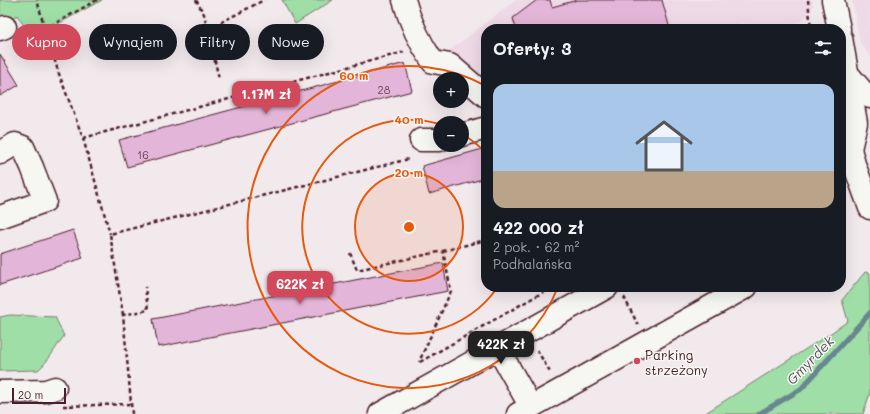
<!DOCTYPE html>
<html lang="pl">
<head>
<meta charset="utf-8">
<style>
	:root { --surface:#171b24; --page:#20242c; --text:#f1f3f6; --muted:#9ea1a6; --accent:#d1495b }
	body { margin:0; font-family:Mali,sans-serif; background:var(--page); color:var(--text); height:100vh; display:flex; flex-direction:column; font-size:15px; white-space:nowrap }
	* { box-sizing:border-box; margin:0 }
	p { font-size:13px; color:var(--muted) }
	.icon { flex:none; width:22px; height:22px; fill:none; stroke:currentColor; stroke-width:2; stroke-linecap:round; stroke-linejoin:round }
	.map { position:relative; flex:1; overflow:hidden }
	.details { position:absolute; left:481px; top:24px; width:365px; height:268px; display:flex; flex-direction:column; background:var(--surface); border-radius:16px; box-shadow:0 4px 16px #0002 }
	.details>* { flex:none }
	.banner { position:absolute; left:12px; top:24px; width:380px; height:36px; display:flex; gap:8px }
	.buttons { position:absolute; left:433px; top:72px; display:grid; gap:8px }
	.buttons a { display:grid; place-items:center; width:36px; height:36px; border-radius:50%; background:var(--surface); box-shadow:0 4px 16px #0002; font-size:20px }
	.scale { position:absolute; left:12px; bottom:10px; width:54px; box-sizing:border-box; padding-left:4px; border:2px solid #4a1f2b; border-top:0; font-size:11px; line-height:14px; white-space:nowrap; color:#4a1f2b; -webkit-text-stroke:3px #f6f6f2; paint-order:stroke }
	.price { position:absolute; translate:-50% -34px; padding:0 9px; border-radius:8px; background:var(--accent); color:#fff; font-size:13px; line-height:26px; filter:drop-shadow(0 1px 2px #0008) }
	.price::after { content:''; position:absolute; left:50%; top:24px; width:12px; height:9px; margin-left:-6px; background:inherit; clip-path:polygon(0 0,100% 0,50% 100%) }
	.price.active { background:#222; color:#fff }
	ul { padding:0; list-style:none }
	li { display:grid; align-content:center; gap:8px; height:212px; padding:0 12px }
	li span { display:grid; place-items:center; height:124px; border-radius:12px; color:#555 }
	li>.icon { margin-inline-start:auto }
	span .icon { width:72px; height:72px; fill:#fffc; stroke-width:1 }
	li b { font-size:17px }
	h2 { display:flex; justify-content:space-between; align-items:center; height:48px; padding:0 12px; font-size:17px }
	.pill { padding:0 14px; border-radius:18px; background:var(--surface); box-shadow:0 4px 16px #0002; font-size:14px; line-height:36px }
	.pill.active { background:var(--accent); color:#fff }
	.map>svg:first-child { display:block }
	.built { fill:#eed9e7 }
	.green { fill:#9fdea6; stroke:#747e68 }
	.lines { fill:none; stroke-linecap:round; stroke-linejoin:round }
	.stream { stroke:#67868f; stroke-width:5.5 }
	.building { fill:#e3b5d8; stroke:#4a1f2b }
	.minor-casing { stroke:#4a1f2b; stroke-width:25 }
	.path { stroke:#4a1f2b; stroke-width:2.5; stroke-dasharray:4 3; stroke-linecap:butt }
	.minor { stroke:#f6f6f2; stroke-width:22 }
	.ring { fill:none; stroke:#e8590c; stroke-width:2 }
	.poi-dot { fill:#d1495b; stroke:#f6f6f2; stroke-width:1.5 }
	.labels { text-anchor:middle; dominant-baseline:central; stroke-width:3; stroke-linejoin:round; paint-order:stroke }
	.number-label { font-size:11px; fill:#704456 }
	.poi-label { font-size:13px; fill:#4a1f2b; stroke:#f6f6f2; text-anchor:start }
	.water-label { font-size:14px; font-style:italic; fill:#58535d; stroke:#f6f6f2 }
	.centre { fill:#e8590c; stroke:#f6f6f2; stroke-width:2 }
	.ring-label { font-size:12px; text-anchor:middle; font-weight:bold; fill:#e8590c; stroke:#f6f6f2; stroke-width:3; stroke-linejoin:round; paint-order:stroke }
</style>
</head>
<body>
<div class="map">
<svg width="870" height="414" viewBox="0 0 870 414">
	<rect width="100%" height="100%" fill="#f2e9ed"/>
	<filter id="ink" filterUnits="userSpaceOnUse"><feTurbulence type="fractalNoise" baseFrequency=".025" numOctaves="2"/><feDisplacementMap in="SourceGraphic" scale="8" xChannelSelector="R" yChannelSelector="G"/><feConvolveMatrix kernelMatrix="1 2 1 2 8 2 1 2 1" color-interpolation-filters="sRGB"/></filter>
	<g filter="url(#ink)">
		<!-- built -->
		<g class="built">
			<path d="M 516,0 L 812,0 L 813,7 L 802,21 L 776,29 L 753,29 L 743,23 L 720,29 L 486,29 L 486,80 L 449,51 Z"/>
			<path d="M 852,0 L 870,0 L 870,56 L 860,43 Z"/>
		</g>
		<!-- green -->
		<g class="green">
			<path d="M 0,0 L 102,0 L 32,38 L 17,15 L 0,25 Z"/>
			<path d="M 282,0 L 333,0 L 295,24 Z"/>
			<path d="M 865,272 L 870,273 L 870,393 L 863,414 L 704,414 L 831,333 L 848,321 L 842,300 Z"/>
			<path d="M 10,315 L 55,317 L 64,336 C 55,348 49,361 38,370 L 0,371 L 0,317 Z"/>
		</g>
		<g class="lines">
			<!-- stream -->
			<path class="stream" d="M 759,414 L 801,389 L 870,313"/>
		</g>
		<!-- building -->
		<g class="building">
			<path d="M 537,0 L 550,0 L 552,7 L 577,0 L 662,0 L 670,29 L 516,29 L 513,18 Z"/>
			<path d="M 0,54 L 19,85 L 0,96 Z"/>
			<path d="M 405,63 L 412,91 L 127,167 L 119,140 Z"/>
			<path d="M 486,148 L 486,178 L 429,194 L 422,166 Z"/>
			<path d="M 73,230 L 83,258 L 0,285 L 0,254 Z"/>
			<path d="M 443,263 L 448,291 L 158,347 L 153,319 Z"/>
		</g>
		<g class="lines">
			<!-- minor casing -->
			<g class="minor-casing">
				<g id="minor">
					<path d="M 404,0 C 410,22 420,43 433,62 L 450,65 L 486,96"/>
					<path d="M 833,0 L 839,29"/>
					<path d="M 0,29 L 5,27"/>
					<path d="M 841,38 L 856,123 L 850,149"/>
					<path d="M 847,73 L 863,92 L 870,97"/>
					<path d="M 462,135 L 486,128"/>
					<path d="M 843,136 L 850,149 L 854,164 L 870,208"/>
					<path d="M 421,140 L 440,140"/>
					<path d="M 0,153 L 15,144 L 23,147 L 32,167 L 45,201 L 0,217"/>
					<path d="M 497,347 L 531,407"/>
					<path d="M 0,392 L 46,391 L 55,388"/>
					<path d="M 380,414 L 607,287"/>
					<path d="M 518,414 L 746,287"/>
				</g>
			</g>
			<!-- path -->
			<g class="path">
				<path d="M 97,0 L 45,29 L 59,74 L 83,138 L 110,234"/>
				<path d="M 196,0 L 204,14 L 219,79"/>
				<path d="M 808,0 L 811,29"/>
				<path d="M 208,29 L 264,0"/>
				<path d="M 21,40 L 45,29 L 37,0"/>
				<path d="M 83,138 L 404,52"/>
				<path d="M 443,251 L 486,240"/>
				<path d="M 350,253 L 357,270 L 443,251 L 451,291 L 419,362"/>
				<path d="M 624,297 L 638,325"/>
				<path d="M 123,315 L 110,234 L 409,159"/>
				<path d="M 537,350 L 551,374"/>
				<path d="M 420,362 L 552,287"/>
				<path d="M 63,406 L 131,404"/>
				<path d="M 132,414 L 123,315 L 148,310 L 145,287"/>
			</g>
			<!-- minor -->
			<use href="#minor" class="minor"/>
		</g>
	</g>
	<!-- distance rings -->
	<circle cx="409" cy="227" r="54" fill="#e8590c" fill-opacity=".12"/>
	<g class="ring">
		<circle cx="409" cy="227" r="54"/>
		<path d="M497 288A107 107 0 1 1 439 124M462 134A107 107 0 0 1 486 153"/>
		<path d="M558 287A161 161 0 1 1 486 86"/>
	</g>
	<!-- markers -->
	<circle class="poi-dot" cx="637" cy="361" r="4"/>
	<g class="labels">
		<!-- number labels -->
		<g class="number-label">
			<text x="384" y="89">28</text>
			<text x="143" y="154">16</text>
		</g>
		<!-- poi labels -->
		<g class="poi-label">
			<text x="645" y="354">Parking<tspan x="645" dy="15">strzeżony</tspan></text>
		</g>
		<!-- water labels -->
		<g class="water-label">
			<text transform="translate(810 360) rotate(-46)">Gmyrdek</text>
		</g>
	</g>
	<circle cx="409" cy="227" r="6" class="centre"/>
	<g class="ring-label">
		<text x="354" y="80">60 m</text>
		<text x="409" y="124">40 m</text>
		<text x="409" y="177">20 m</text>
	</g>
</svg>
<div class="buttons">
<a>+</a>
<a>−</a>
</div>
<div class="scale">20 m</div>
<b class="price" style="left:266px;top:115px">1.17M zł</b>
<b class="price" style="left:300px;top:305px">622K zł</b>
<b class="price active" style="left:501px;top:365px">422K zł</b>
<div class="banner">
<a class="pill active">Kupno</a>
<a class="pill">Wynajem</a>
<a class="pill">Filtry</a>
<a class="pill">Nowe</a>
</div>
<section class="details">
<h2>Oferty: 3<svg class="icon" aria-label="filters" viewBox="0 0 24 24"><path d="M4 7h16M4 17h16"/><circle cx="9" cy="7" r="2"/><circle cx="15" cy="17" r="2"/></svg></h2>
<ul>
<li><span style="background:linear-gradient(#a9c7e8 70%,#b9a48a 0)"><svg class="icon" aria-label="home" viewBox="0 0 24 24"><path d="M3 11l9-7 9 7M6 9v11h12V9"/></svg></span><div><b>422 000 zł</b><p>2 pok. · 62 m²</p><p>Podhalańska</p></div></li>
</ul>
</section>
</div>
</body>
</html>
